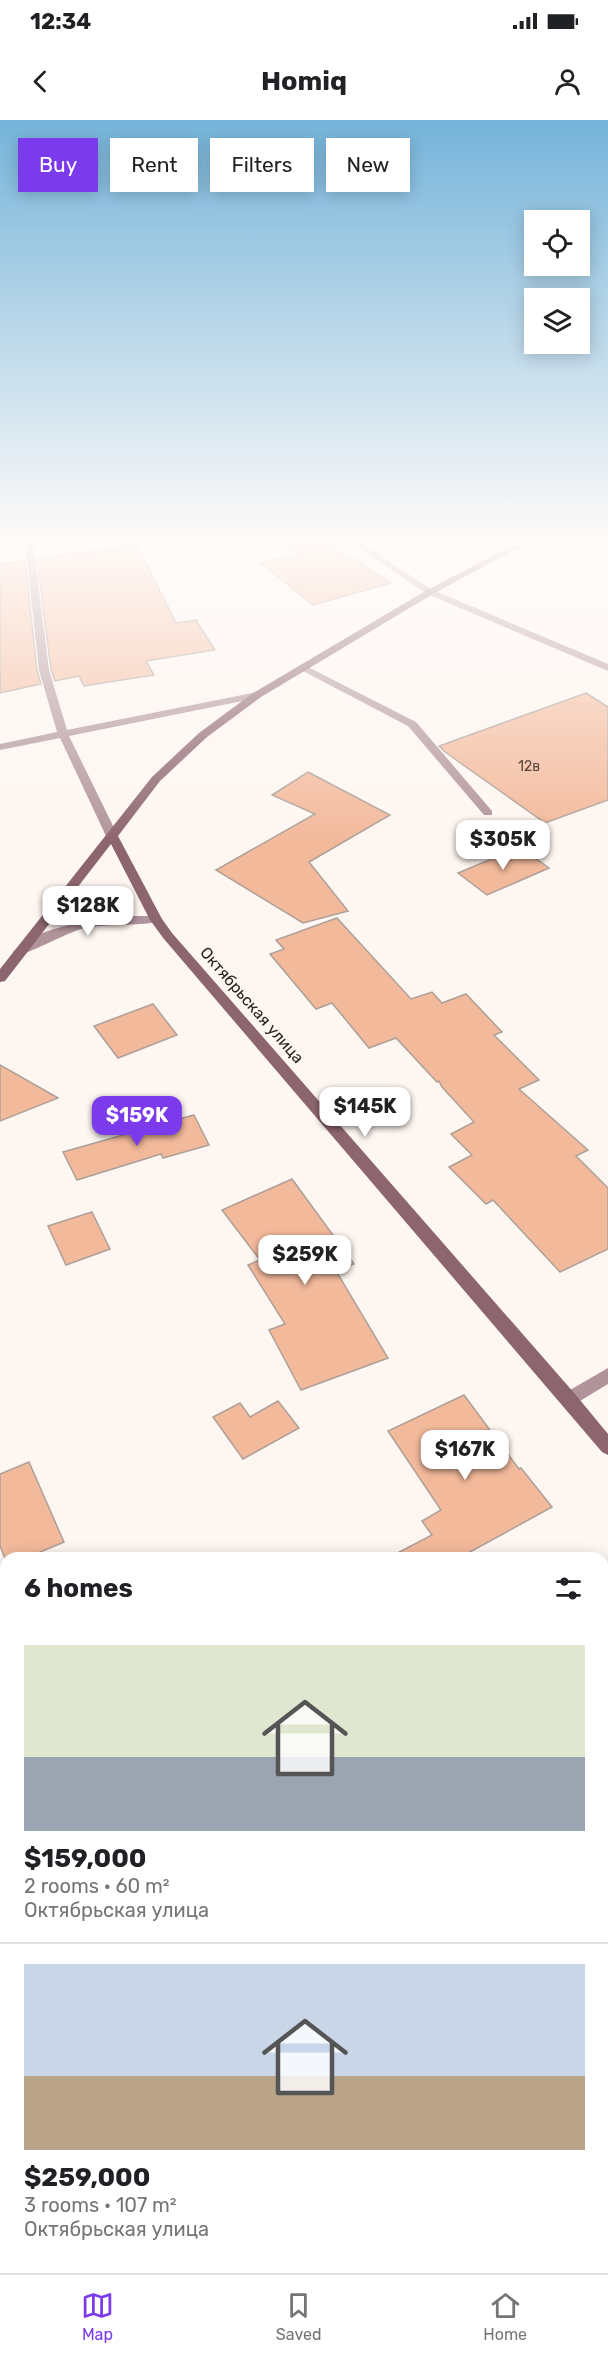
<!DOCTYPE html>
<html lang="en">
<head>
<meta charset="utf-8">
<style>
	:root { --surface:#fff; --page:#f2f2f2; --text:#202124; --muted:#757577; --line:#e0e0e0; --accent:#7c3aed }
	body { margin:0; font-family:Rubik,sans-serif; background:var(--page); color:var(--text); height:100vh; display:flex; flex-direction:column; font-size:22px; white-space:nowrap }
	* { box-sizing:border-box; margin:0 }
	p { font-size:20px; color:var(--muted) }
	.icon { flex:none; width:33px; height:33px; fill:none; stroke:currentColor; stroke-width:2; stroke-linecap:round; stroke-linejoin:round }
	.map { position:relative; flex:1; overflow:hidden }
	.drawer { position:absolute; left:0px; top:1432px; width:609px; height:722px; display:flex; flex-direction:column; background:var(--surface); border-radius:18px 18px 0 0; box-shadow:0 3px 15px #0003 }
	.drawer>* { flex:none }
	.top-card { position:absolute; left:18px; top:18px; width:573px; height:54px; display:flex; gap:12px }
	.tools { position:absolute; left:524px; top:90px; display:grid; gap:12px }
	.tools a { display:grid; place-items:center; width:66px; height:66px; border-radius:0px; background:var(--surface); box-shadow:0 3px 15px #0003; font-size:30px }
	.price { position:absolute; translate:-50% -51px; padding:0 14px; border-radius:12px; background:#fff; color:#222; font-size:20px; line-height:39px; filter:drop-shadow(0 2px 3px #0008) }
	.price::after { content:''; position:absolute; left:50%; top:36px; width:18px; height:14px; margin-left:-9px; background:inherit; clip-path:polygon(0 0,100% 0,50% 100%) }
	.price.active { background:var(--accent); color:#fff }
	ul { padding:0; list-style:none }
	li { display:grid; align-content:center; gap:12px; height:318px; padding:0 24px }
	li+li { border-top:2px solid var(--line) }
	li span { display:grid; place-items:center; height:186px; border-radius:0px; color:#555 }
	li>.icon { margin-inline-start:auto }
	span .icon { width:108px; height:108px; fill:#fffc; stroke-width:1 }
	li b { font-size:26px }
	h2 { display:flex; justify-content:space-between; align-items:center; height:72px; padding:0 24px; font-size:26px }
	.tag { padding:0 21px; border-radius:0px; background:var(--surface); box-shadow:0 3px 15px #0003; font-size:21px; line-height:54px }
	.tag.active { background:var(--accent); color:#fff }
	.status { display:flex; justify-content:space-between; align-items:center; height:42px; padding:0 30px; background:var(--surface); direction:ltr }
	.status svg { height:16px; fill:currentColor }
	header { display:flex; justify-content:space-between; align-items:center; height:78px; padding:0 24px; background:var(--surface); font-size:27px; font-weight:700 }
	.tab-bar { display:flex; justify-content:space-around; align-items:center; height:84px; border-top:2px solid var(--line); background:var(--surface); font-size:16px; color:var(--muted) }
	.tab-bar a { display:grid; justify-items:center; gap:3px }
	.tab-bar .active { color:var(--accent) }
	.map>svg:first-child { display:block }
	.building { fill:#f3b99b; stroke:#ada099; stroke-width:1.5 }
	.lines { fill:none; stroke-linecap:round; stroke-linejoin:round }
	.lane { fill:#b1949b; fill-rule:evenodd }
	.street { fill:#b1949b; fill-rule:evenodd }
	.secondary { fill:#8d656f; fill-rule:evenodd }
	.labels { text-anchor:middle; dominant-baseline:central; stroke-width:6; stroke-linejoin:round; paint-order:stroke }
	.number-label { font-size:14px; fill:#5b483f }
	.street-label { font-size:16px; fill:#282220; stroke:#fef6f1 }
</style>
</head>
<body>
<div class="status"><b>12:34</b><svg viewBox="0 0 49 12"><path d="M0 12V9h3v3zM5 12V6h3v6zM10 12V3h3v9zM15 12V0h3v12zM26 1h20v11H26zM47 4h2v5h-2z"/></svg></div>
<header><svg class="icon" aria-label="back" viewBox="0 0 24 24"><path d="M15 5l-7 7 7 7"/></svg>Homiq<svg class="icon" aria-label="person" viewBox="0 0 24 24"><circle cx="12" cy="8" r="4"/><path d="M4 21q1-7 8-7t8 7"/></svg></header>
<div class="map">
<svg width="608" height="2153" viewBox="0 0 608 2153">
	<rect width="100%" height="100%" fill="#fef6f1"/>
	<!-- building -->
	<g class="building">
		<path d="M 284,422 L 331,422 L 348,439 L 353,438 L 391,463 L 313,485 L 261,443 L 297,435 Z"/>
		<path d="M 137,425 L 176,503 L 196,500 L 215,530 L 146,541 L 154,555 L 84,566 L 79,556 L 55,561 L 51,550 L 37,439 Z"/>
		<path d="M 25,441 L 37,550 L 41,564 L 0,573 L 0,444 Z"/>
		<path d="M 586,573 L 608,587 L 608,680 L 545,703 L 445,632 L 439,626 Z"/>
		<path d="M 308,652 L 390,695 L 309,742 L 348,791 L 303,803 L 216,750 L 315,694 L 272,675 Z"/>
		<path d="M 520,727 L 549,748 L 487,775 L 458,753 Z"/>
		<path d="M 337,798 L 411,879 L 432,872 L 442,883 L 466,874 L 502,912 L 494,915 L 539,960 L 519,969 L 588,1030 L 576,1036 L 608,1068 L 608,1129 L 560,1152 L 493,1080 L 486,1084 L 449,1047 L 472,1035 L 451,1014 L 474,1002 L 442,967 L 439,961 L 437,962 L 396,918 L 369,928 L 332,883 L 316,889 L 270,834 L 284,829 L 276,820 Z"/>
		<path d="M 153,884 L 177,915 L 118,938 L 94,906 Z"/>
		<path d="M 0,945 L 58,978 L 0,1001 Z"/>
		<path d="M 194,995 L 209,1025 L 163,1038 L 161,1034 L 77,1060 L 63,1032 Z"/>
		<path d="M 292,1059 L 354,1144 L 336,1151 L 388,1238 L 301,1270 L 269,1210 L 285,1204 L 248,1145 L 260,1140 L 222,1090 Z"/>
		<path d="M 92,1092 L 110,1129 L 66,1145 L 48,1106 Z"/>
		<path d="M 464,1275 L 519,1349 L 521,1348 L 552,1387 L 459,1438 L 388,1438 L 432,1415 L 422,1401 L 441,1390 L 388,1311 Z"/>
		<path d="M 278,1281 L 299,1308 L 243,1339 L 213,1297 L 240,1283 L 250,1297 Z"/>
		<path d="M 29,1342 L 64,1422 L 26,1438 L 6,1438 L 6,1441 L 0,1426 L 0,1354 Z"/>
	</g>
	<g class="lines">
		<!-- lane -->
		<g class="lane">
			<path d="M 350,422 L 360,422 L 435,472 L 427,474 Z"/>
			<path d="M 304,545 L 416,602 L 492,691 L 492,695 L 484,695 L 408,606 L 301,550 L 299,548 Z"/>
			<path d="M 608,1451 L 608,1470 L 603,1472 L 603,1453 Z"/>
			<path d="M 6,1769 L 6,1793 L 0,1795 L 0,1772 Z"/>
		</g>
		<!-- street -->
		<g class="street">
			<path d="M 25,422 L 33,422 L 49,550 L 67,610 L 257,572 L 262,575 L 257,578 L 69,616 L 118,716 L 116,718 L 112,719 L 106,716 L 60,618 L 0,630 L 0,624 L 57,612 L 39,550 Z"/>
			<path d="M 427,470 L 433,470 L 608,544 L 608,551 L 427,474 Z"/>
			<path d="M 135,796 L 156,796 L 162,800 C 156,806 99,804 84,808 C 68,812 24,837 15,835 L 13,832 C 36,806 101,797 135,796 Z"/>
			<path d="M 608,1248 L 608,1264 L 575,1284 L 569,1286 L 563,1284 L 561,1279 L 563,1274 Z"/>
			<path d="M 0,2113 L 6,2116 L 6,2148 L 17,2148 L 15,2153 L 0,2153 Z"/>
		</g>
		<!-- secondary -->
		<path class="secondary" d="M 519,422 L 529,422 L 433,474 L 261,577 L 207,617 L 160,661 L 118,716 L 162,799 L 172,813 L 575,1274 L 608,1314 L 608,1335 L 602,1332 L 164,819 L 150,800 L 111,724 L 5,861 L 0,862 L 0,849 L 152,657 L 199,613 L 253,573 L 427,470 Z"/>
	</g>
	<!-- sky -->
	<linearGradient id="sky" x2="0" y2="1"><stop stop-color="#75b4da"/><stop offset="0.58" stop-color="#fffbf9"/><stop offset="1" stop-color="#fffbf9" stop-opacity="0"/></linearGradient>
	<rect width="608" height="723" fill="url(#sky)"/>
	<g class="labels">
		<!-- number labels -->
		<g class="number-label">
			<text x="529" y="646">12в</text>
		</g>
		<!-- street labels -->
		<g class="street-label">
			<text transform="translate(252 885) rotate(49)">Октябрьская улица</text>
		</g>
	</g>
</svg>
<div class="tools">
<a><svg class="icon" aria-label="locate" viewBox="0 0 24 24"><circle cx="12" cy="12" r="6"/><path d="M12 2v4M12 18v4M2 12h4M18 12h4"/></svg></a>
<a><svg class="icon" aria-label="layers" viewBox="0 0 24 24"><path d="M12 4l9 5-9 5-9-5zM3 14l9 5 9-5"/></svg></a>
</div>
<b class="price" style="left:503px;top:751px">$305K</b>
<b class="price" style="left:88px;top:817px">$128K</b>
<b class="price" style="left:365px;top:1018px">$145K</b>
<b class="price active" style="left:137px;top:1027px">$159K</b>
<b class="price" style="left:305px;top:1166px">$259K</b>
<b class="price" style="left:465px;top:1361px">$167K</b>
<div class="top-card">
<a class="tag active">Buy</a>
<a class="tag">Rent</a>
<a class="tag">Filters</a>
<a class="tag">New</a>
</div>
<section class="drawer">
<h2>6 homes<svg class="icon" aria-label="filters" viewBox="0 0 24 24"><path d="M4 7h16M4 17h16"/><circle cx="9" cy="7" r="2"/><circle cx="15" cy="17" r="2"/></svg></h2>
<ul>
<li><span style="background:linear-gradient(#dfe7d0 60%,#9aa5b1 0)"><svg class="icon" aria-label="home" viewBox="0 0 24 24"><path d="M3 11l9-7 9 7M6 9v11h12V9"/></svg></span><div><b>$159,000</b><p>2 rooms · 60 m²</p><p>Октябрьская улица</p></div></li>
<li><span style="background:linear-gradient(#c9d6e8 60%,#b9a48a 0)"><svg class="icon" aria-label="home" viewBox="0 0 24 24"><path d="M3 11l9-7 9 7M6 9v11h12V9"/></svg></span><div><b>$259,000</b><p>3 rooms · 107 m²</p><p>Октябрьская улица</p></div></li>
</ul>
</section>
</div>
<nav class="tab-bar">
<a class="active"><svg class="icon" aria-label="map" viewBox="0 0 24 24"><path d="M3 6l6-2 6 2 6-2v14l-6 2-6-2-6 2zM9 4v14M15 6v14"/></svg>Map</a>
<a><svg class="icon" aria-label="saved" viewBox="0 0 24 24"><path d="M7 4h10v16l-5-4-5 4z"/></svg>Saved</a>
<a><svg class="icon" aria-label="home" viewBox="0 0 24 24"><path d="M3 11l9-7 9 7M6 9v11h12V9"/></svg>Home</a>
</nav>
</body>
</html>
